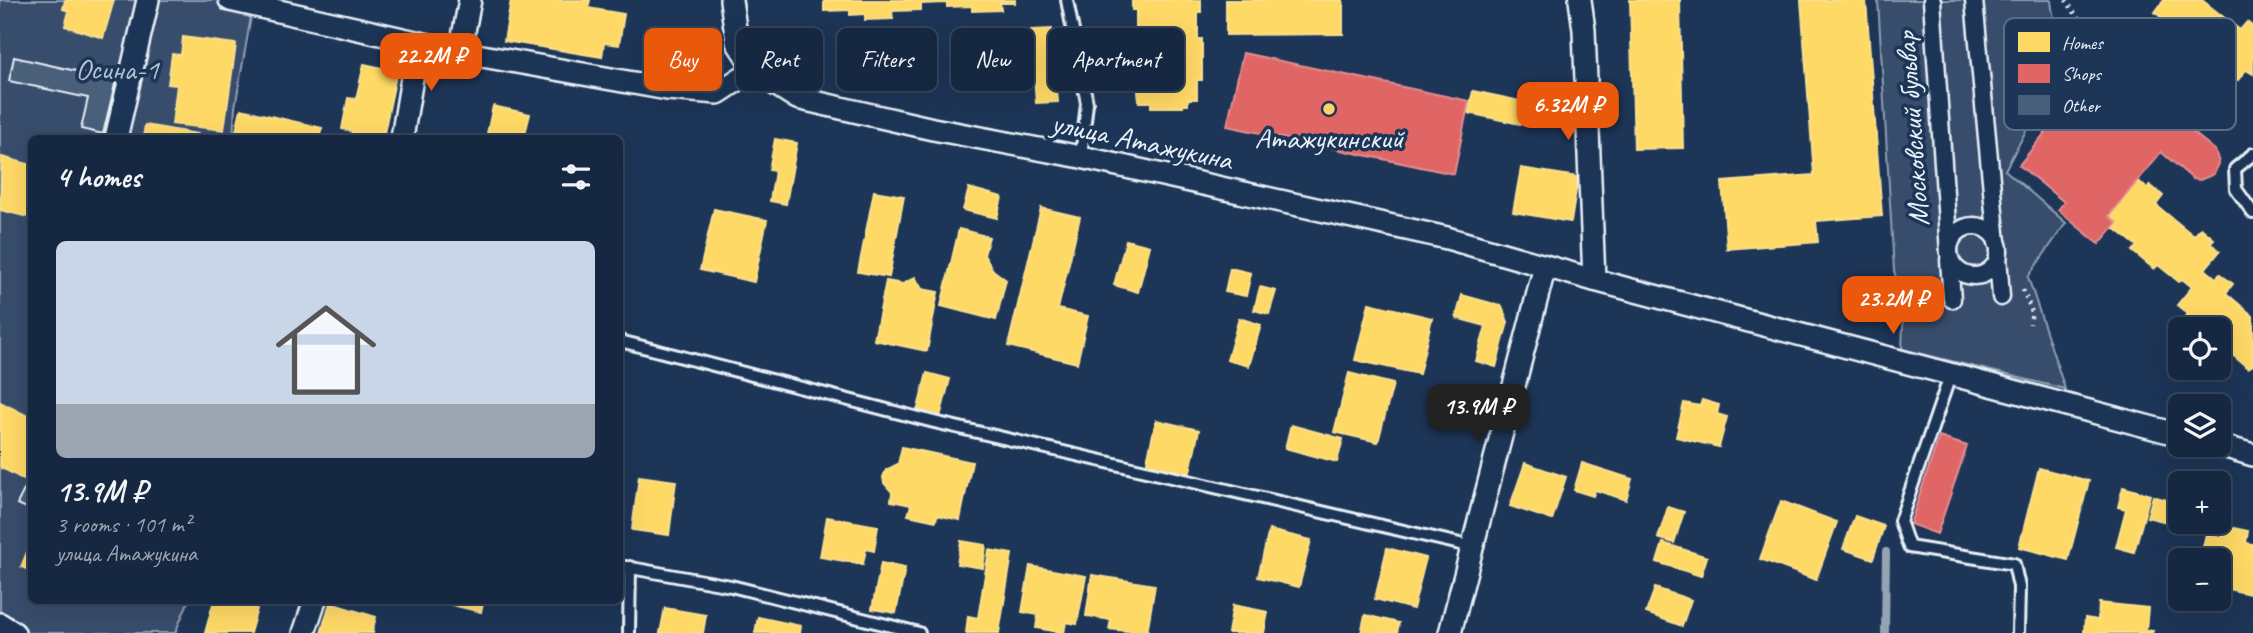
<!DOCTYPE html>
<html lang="en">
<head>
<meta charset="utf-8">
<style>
	:root { --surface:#162841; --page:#23344c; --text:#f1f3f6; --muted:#9ea6b1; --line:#35445a; --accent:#ea580c }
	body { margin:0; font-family:Caveat,sans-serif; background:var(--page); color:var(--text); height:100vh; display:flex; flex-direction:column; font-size:26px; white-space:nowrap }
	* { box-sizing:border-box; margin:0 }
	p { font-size:23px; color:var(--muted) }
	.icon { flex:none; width:38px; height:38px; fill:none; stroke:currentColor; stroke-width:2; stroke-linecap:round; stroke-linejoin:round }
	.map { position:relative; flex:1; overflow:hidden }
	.sheet { position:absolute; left:28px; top:135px; width:595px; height:469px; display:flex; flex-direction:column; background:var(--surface); border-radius:10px; box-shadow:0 7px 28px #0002,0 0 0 2px var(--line) }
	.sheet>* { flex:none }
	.banner { position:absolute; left:644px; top:28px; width:665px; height:63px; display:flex; gap:14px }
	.fabs { position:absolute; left:2168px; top:317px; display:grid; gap:14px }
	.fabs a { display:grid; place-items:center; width:63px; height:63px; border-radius:10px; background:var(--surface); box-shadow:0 7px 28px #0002,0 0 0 2px var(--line); font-size:35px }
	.price { position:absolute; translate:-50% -60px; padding:0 16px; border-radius:14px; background:var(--accent); color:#fff; font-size:23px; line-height:46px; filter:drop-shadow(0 2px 4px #0008) }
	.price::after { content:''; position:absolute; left:50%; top:42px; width:21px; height:16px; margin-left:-10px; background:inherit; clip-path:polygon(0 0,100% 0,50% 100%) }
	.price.on { background:#222; color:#fff }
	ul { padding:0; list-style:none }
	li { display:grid; align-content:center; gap:14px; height:371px; padding:0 28px }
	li+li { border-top:2px solid var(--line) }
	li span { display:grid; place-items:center; height:217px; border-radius:10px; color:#555 }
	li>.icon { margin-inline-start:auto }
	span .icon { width:126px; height:126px; fill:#fffc; stroke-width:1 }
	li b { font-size:30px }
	h2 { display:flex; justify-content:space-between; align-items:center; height:84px; padding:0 28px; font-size:30px }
	.tag { padding:0 24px; border-radius:10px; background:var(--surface); box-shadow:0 7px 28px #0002,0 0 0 2px var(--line); font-size:24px; line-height:63px }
	.tag.on { background:var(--accent); color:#fff }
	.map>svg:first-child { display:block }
	.green { fill:#374d6c; stroke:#909fb2; stroke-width:2 }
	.homes { fill:#ffd966; stroke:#f8e092; stroke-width:2 }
	.shops { fill:#e06666; stroke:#e29092; stroke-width:2 }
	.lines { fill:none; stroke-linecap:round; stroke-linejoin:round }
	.stream { stroke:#95a4b5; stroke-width:8 }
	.building { fill:#495e7a; stroke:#e8f1f8; stroke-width:2 }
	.service-casing { stroke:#e8f1f8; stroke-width:16 }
	.pedestrian-casing { stroke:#e8f1f8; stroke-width:21 }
	.minor-casing { stroke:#e8f1f8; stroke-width:26 }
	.path { stroke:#e8f1f8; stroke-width:4.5; stroke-dasharray:2 5; stroke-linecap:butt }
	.service { stroke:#1d3557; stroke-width:10 }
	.pedestrian { stroke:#1d3557; stroke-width:16 }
	.minor { stroke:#1d3557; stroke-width:21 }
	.poi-dot { fill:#ffd166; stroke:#1d3557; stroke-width:2.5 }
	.labels { text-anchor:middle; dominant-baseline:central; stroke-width:7; stroke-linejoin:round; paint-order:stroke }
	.park-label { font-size:30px; fill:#b3c0ce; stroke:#1d3557 }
	.street-label { font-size:30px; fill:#e8f1f8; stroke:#1d3557 }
	.poi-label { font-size:30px; fill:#e8f1f8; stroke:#1d3557 }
	.key { fill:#1d3557; stroke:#5a6d87; stroke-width:2 }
	.key-label { font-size:19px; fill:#e8f1f8 }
</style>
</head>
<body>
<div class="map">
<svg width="2253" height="633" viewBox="0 0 2253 633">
	<rect width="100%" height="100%" fill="#1d3557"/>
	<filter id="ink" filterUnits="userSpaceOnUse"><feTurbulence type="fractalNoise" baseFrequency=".0143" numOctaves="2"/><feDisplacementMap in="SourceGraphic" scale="14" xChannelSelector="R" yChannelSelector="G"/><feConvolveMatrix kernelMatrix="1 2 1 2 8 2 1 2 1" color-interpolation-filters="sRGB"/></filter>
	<g filter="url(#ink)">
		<!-- green -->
		<g class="green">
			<path d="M 0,0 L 230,0 L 253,5 L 235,107 L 233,138 L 32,138 L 32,600 L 189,600 L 175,633 L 0,633 Z"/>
			<path d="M 1878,0 L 2051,0 C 2052,26 2070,47 2085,67 L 2027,129 L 2005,170 L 2066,223 L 2028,277 L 2065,389 L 1902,349 L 1904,302 L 1894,271 Z"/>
		</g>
		<!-- homes -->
		<g class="homes">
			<path d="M 65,0 L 114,0 L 103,38 L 65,26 L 69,11 L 63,9 Z"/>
			<path d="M 511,0 L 590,0 L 588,8 L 624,14 L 619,45 L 604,43 L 602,57 L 504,41 Z"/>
			<path d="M 824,0 L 1015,0 L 1015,3 L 1000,3 L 1001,10 L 972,11 L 972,6 L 947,7 L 947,3 L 921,4 L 921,10 L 892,11 L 893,19 L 865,20 L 865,14 L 850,15 L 850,10 L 824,11 Z"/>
			<path d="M 1132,0 L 1201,0 L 1201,12 L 1198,12 L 1198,39 L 1202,39 L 1202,80 L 1197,80 L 1197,99 L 1188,99 L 1188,105 L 1183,105 L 1183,107 L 1151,107 L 1151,102 L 1139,102 L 1136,71 L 1133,71 L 1133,39 L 1136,39 L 1136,10 L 1132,10 Z"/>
			<path d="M 1226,0 L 1343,0 L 1343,34 L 1226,35 Z"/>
			<path d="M 1630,0 L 1680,0 L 1683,148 L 1634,149 Z"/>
			<path d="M 1801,0 L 1866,0 L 1882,216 L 1816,221 L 1818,242 L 1727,249 L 1722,182 L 1814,175 Z"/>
			<path d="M 2164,0 L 2202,0 L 2240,30 L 2247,22 L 2253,27 L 2253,74 L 2246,70 L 2238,80 L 2229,73 L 2225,77 L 2203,59 L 2200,63 L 2177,45 L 2181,39 L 2161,24 L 2164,20 L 2155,12 Z"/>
			<path d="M 1052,29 L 1058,102 L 1036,103 L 1031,30 Z"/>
			<path d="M 183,37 L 236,44 L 224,130 L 172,124 L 177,85 L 168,84 L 172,54 L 181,55 Z"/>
			<path d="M 364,64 L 397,71 L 383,138 L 350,138 L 352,131 L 342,129 L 348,98 L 356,99 Z"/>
			<path d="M 1473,91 L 1530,103 L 1525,125 L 1468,113 Z"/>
			<path d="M 493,106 L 530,114 L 524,138 L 486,138 Z"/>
			<path d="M 241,109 L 322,128 L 319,138 L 249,138 L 235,135 Z"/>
			<path d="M 145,125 L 198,134 L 198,138 L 143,138 Z"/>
			<path d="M 775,139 L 797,143 L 786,204 L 770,201 L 775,171 L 769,170 Z"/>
			<path d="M 2,157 L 32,165 L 32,218 L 0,210 Z"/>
			<path d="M 1521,168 L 1578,177 L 1571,222 L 1513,212 Z"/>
			<path d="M 2138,181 L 2147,188 L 2150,185 L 2163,196 L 2156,205 L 2194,236 L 2201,228 L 2214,239 L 2210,243 L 2220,251 L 2205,269 L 2216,278 L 2220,274 L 2233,284 L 2226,293 L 2253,316 L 2253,365 L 2248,368 L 2229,352 L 2223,359 L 2219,355 L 2219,329 L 2194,329 L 2183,320 L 2188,314 L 2177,305 L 2192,287 L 2182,279 L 2179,282 L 2158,265 L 2154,269 L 2132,251 L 2137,246 L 2113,227 L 2117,223 L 2109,216 Z"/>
			<path d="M 969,188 L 1002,197 L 997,218 L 963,210 Z"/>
			<path d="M 874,191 L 904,196 L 889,277 L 858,272 Z"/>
			<path d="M 1041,208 L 1080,217 L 1058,309 L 1088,316 L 1077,363 L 1008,346 Z"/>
			<path d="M 714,209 L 767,220 L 754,282 L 700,270 Z"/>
			<path d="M 959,229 L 989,237 L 984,255 L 993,270 L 1006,280 L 996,320 L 941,306 Z"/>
			<path d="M 1126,240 L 1150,246 L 1138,292 L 1114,285 Z"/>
			<path d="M 1230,268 L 1251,273 L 1246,296 L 1225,292 Z"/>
			<path d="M 915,277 L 922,289 L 938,292 L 927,351 L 874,340 L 886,281 L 903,284 Z"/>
			<path d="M 1260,287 L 1276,291 L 1269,314 L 1254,310 Z"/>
			<path d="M 1462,295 L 1502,306 L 1508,322 L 1496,367 L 1476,361 L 1486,326 L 1456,318 Z"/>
			<path d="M 1369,303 L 1432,318 L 1419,374 L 1355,360 Z"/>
			<path d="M 1239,318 L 1261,325 L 1249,366 L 1227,360 Z"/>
			<path d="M 927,373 L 950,379 L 940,417 L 917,412 Z"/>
			<path d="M 1349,373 L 1393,384 L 1378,442 L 1334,432 Z"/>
			<path d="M 1702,400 L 1719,405 L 1717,414 L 1727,417 L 1719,447 L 1676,437 L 1684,403 L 1700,406 Z"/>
			<path d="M 0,402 L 32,418 L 32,470 L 26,481 L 0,467 Z"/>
			<path d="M 1156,420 L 1199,430 L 1189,476 L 1146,466 Z"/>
			<path d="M 1291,425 L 1343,439 L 1337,462 L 1285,448 Z"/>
			<path d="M 902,447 L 972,462 L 960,520 L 937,515 L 936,521 L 908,515 L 911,505 L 891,501 L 892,492 L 884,483 L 883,477 L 886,470 L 898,464 Z"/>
			<path d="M 1525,463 L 1566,477 L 1552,520 L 1510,506 Z"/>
			<path d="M 1582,463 L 1632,479 L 1626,500 L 1595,490 L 1593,496 L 1574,490 Z"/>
			<path d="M 2039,468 L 2089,481 L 2068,560 L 2019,547 Z"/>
			<path d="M 639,476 L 676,481 L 669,535 L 632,530 Z"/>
			<path d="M 2123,487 L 2150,495 L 2134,552 L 2116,547 L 2126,509 L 2118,507 Z"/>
			<path d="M 2153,496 L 2180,504 L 2180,522 L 2193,522 L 2191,528 L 2147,517 Z"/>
			<path d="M 1781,501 L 1837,522 L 1816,580 L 1760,559 Z"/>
			<path d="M 1668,507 L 1684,512 L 1674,543 L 1658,538 Z"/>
			<path d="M 1855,516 L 1884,526 L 1873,559 L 1843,549 Z"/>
			<path d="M 827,517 L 878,526 L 874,551 L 866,549 L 863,564 L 820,557 Z"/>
			<path d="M 2224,526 L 2248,531 L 2246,543 L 2253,544 L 2253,577 L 2250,594 L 2219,587 L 2219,560 L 2200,560 L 2206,534 L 2222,537 Z"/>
			<path d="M 1269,530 L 1311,540 L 1299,587 L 1258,577 Z"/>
			<path d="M 32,540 L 32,571 L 21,567 Z"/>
			<path d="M 961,541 L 986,545 L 983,568 L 957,564 Z"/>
			<path d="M 1663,543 L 1707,557 L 1701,576 L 1657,562 Z"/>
			<path d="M 1387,548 L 1426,558 L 1413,609 L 1375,599 Z"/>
			<path d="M 989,550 L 1012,554 L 999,633 L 966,633 L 968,616 L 978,618 Z"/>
			<path d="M 881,563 L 905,568 L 896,613 L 872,609 Z"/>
			<path d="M 1030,566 L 1086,576 L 1077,624 L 1066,622 L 1064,633 L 1036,628 L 1038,615 L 1022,612 Z"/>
			<path d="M 1092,575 L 1155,585 L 1147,633 L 1109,629 L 1111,620 L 1086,616 Z"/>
			<path d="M 1655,588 L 1691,600 L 1682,626 L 1646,613 Z"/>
			<path d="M 214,600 L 226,600 L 257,609 L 250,633 L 205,633 Z"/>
			<path d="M 449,600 L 484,600 L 481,612 L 448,604 Z"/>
			<path d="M 330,603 L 376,617 L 372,632 L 374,633 L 321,633 Z"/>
			<path d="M 2099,603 L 2148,608 L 2146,630 L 2153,631 L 2152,633 L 2084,633 L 2085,618 L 2098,620 Z"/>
			<path d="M 1233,605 L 1268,612 L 1264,633 L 1228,633 Z"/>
			<path d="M 665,608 L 706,615 L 703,633 L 660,633 Z"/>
			<path d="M 1365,615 L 1399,623 L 1397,633 L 1361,633 Z"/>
			<path d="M 758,617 L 801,626 L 800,633 L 755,633 Z"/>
		</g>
		<!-- shops -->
		<g class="shops">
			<path d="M 1243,53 L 1469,101 L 1454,174 L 1227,126 Z"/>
			<path d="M 2104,60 L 2215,150 L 2219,162 L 2214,174 L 2200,180 L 2193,179 L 2161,152 L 2109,216 L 2117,223 L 2099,244 L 2058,210 L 2064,202 L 2019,165 Z"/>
			<path d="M 1939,437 L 1967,446 L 1937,534 L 1910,524 Z"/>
		</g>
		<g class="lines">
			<!-- stream -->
			<path class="stream" d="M 1885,633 L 1886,552"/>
		</g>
		<!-- building -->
		<g class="building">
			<path d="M 14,57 L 116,80 L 103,134 L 81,129 L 88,98 L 9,81 Z"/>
			<path d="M 32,474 L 32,510 L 17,504 Z"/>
		</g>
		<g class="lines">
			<!-- service casing -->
			<g class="service-casing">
				<g id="service">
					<path d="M 1067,0 L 1087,103 L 1081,157"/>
					<path d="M 2253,154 L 2235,169 L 2236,189 L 2253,213"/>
					<path d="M 620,341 L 934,422 L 1473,547"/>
					<path d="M 1951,373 L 1900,521 L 1909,547 L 2014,564 L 2019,587 L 2018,633"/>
					<path d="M 620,566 L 731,586 L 919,633"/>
					<path d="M 629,633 L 630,567"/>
				</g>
			</g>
			<!-- pedestrian casing -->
			<g class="pedestrian-casing">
				<g id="pedestrian">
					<path d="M 1932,0 L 1949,253"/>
					<path d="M 1974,0 L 1997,243"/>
					<circle cx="1974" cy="251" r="25"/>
					<path d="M 1998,256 L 2001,297"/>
					<path d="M 1949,260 L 1952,299"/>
				</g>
			</g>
			<!-- minor casing -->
			<g class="minor-casing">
				<g id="minor">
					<path d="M 230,0 L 460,52 L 667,89 L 718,93 L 756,68"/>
					<path d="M 731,0 L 737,42 L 747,57 L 756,68 L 775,84 L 797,98 L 933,129 L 1081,157 L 1447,238 L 1594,280 L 2180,435"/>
					<path d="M 1580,0 L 1584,30 L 1594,280"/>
					<path d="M 460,52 L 470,0"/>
					<path d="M 116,138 L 148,0"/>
					<path d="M 402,138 L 418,42"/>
					<path d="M 2216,444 L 2253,455"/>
					<path d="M 0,624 L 14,633"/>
					<path d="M 304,633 L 315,600"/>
					<path d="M 1450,633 L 1545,266"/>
				</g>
			</g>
			<!-- path -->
			<g class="path">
				<path d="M 2066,0 L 2102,53"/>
				<path d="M 2023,290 L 2032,312 L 2030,324"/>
			</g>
			<!-- service -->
			<use href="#service" class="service"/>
			<!-- pedestrian -->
			<use href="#pedestrian" class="pedestrian"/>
			<!-- minor -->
			<use href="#minor" class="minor"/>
		</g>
	</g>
	<!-- markers -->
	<circle class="poi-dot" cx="1329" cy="109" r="7"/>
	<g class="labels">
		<!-- park labels -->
		<g class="park-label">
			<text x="117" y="69">Осина-1</text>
		</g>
		<!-- street labels -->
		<g class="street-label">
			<text transform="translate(1912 129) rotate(-94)">Московский бульвар</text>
			<text transform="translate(1142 141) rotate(12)">улица Атажукина</text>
		</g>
		<!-- poi labels -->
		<g class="poi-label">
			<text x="1329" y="138">Атажукинский</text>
		</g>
	</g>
	<!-- legend -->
	<rect x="2004" y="18" width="232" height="112" rx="10" class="key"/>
	<rect x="2018" y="32" width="32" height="20" fill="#ffd966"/>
	<rect x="2018" y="64" width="32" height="19" fill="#e06666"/>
	<rect x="2018" y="95" width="32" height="20" fill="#495e7a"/>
	<g class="key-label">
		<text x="2062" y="49">Homes</text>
		<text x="2062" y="80">Shops</text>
		<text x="2062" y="112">Other</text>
	</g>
</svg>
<div class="fabs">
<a><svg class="icon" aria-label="locate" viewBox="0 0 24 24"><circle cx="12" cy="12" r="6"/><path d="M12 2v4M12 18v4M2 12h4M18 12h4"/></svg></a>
<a><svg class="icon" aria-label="layers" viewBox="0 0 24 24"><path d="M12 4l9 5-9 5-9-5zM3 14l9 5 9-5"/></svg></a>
<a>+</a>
<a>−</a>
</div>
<b class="price" style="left:431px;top:93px">22.2M ₽</b>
<b class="price" style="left:1568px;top:142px">6.32M ₽</b>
<b class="price" style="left:1893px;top:336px">23.2M ₽</b>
<b class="price on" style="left:1478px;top:444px">13.9M ₽</b>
<div class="banner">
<a class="tag on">Buy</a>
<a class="tag">Rent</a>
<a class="tag">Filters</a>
<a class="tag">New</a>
<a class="tag">Apartment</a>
</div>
<section class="sheet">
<h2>4 homes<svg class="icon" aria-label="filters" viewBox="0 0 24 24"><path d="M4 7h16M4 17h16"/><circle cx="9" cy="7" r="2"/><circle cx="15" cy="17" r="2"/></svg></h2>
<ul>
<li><span style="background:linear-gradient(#c9d6e8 75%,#9aa5b1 0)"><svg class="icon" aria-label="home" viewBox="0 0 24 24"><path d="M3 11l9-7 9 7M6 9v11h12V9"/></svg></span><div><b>13.9M ₽</b><p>3 rooms · 101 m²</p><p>улица Атажукина</p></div></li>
</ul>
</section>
</div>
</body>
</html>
